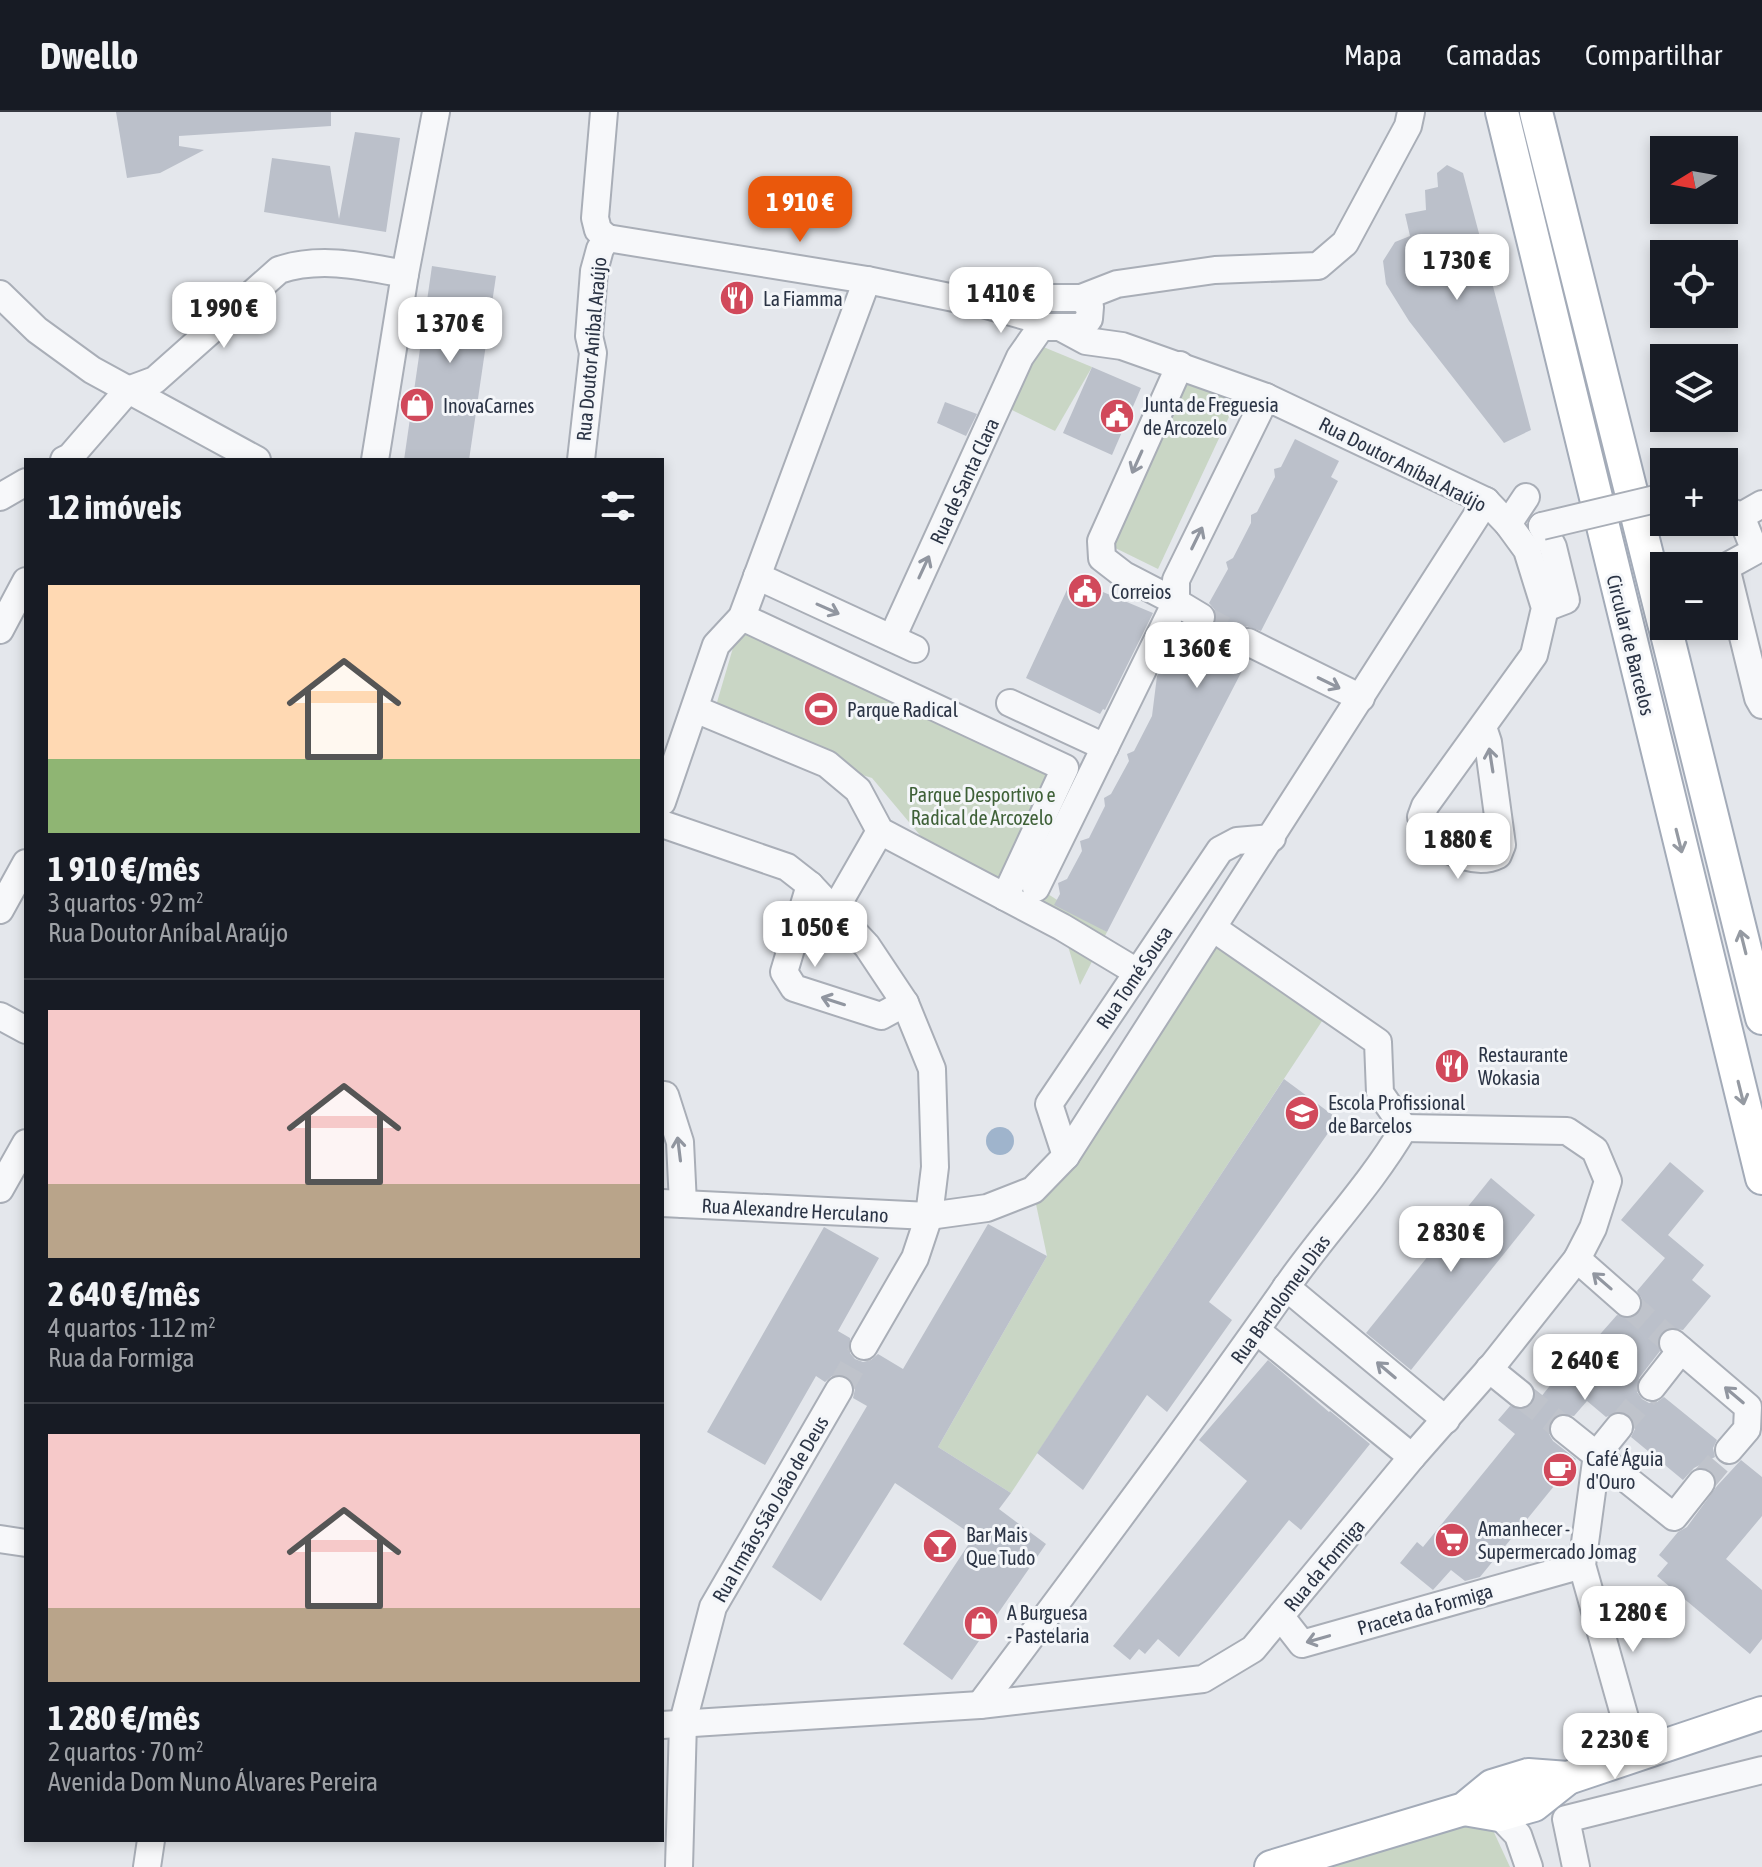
<!DOCTYPE html>
<html lang="pt">
<head>
<meta charset="utf-8">
<style>
	:root { --surface:#171b24; --page:#242831; --text:#f1f3f6; --muted:#9ea1a6; --line:#363941; --accent:#ea580c }
	body { margin:0; font-family:"Asap Condensed",sans-serif; background:var(--page); color:var(--text); height:100vh; display:flex; flex-direction:column; font-size:30px; white-space:nowrap }
	* { box-sizing:border-box; margin:0 }
	p { font-size:26px; color:var(--muted) }
	.icon { flex:none; width:44px; height:44px; fill:none; stroke:currentColor; stroke-width:2; stroke-linecap:round; stroke-linejoin:round }
	.map { position:relative; flex:1; overflow:hidden }
	.panel { position:absolute; left:24px; top:346px; width:640px; height:1384px; display:flex; flex-direction:column; background:var(--surface); border-radius:0px; box-shadow:0 4px 12px #0003 }
	.panel>* { flex:none }
	.needle { width:52px; rotate:259deg }
	.fabs { position:absolute; left:1650px; top:24px; display:grid; gap:16px }
	.fabs a { display:grid; place-items:center; width:88px; height:88px; border-radius:0px; background:var(--surface); box-shadow:0 4px 12px #0003; font-size:40px }
	.price { position:absolute; translate:-50% -68px; padding:0 18px; border-radius:16px; background:#fff; color:#222; font-size:26px; line-height:52px; filter:drop-shadow(0 2px 4px #0008) }
	.price::after { content:''; position:absolute; left:50%; top:48px; width:24px; height:18px; margin-left:-12px; background:inherit; clip-path:polygon(0 0,100% 0,50% 100%) }
	.price.on { background:var(--accent); color:#fff }
	ul { padding:0; list-style:none }
	li { display:grid; align-content:center; gap:16px; height:424px; padding:0 24px }
	li+li { border-top:2px solid var(--line) }
	li span { display:grid; place-items:center; height:248px; border-radius:0px; color:#555 }
	li>.icon { margin-inline-start:auto }
	span .icon { width:144px; height:144px; fill:#fffc; stroke-width:1 }
	li b { font-size:34px }
	h2 { display:flex; justify-content:space-between; align-items:center; height:96px; padding:0 24px; font-size:34px }
	header { display:flex; align-items:center; gap:48px; box-sizing:border-box; height:112px; padding:0 40px; background:var(--surface); border-bottom:2px solid var(--line) }
	header strong { font-size:38px }
	nav { display:flex; gap:44px; margin-inline-start:auto; font-size:28px }
	.map>svg:first-child { display:block }
	.green { fill:#c9d6c5 }
	.water { fill:#9fb4cc }
	.building { fill:#bbc0ca }
	.lines { fill:none; stroke-linecap:round; stroke-linejoin:round }
	.minor-tunnel { stroke:#bfc3cb; stroke-width:26; stroke-dasharray:26 13; stroke-linecap:butt }
	.minor-casing { stroke:#a9aeb7; stroke-width:30 }
	.major-casing { stroke:#a3abb8; stroke-width:36 }
	.minor { stroke:#f7f8fa; stroke-width:26 }
	.major { stroke:#fff; stroke-width:32 }
	.minor-bridge-casing { stroke:#a9aeb7; stroke-width:30; stroke-linecap:butt }
	.minor-bridge { stroke:#f7f8fa; stroke-width:26 }
	.oneway { stroke:#9196a0 }
	.oneway2 { stroke:#959aa2 }
	.labels { text-anchor:middle; dominant-baseline:central; stroke-width:6; stroke-linejoin:round; paint-order:stroke }
	.poi-label { font-size:20px; fill:#2b3445; stroke:#f4f6f9; text-anchor:start }
	.street-label { font-size:20px; fill:#2b3445; stroke:#f4f6f9 }
	.park-label { font-size:20px; fill:#3f6138; stroke:#f4f6f9 }
</style>
</head>
<body>
<header>
<strong>Dwello</strong>
<nav><a>Mapa</a><a>Camadas</a><a>Compartilhar</a></nav>
</header>
<div class="map">
<svg width="1762" height="1755" viewBox="0 0 1762 1755">
	<rect width="100%" height="100%" fill="#e4e7ec"/>
	<!-- green -->
	<g class="green">
		<path d="M 1041,234 L 1092,255 L 1055,319 L 1008,296 Z"/>
		<path d="M 1180,253 L 1242,277 L 1158,457 L 1101,429 Z"/>
		<path d="M 742,505 L 1071,659 L 1023,766 L 1107,820 L 1080,873 L 1062,815 L 945,753 L 872,666 L 827,652 L 713,604 Z"/>
		<path d="M 1217,823 L 1330,897 L 1011,1381 L 938,1335 L 1047,1144 L 1033,1078 Z"/>
		<path d="M 1485,1701 L 1510,1755 L 1332,1755 Z"/>
	</g>
	<!-- water -->
	<circle class="water" cx="1000" cy="1029" r="14"/>
	<!-- building -->
	<g class="building">
		<path d="M 116,0 L 331,0 L 331,14 L 179,24 L 179,34 L 204,38 L 160,61 L 127,66 Z"/>
		<path d="M 355,20 L 400,26 L 386,120 L 264,100 L 272,46 L 330,54 L 339,107 Z"/>
		<path d="M 1447,53 L 1463,61 L 1531,318 L 1504,331 L 1409,209 L 1386,172 L 1383,149 L 1395,130 L 1410,124 L 1405,102 L 1426,98 L 1425,78 L 1438,75 L 1437,61 Z"/>
		<path d="M 432,154 L 496,164 L 469,348 L 404,348 Z"/>
		<path d="M 1092,255 L 1141,276 L 1112,343 L 1063,321 Z"/>
		<path d="M 945,290 L 977,302 L 966,324 L 937,311 Z"/>
		<path d="M 1295,327 L 1339,349 L 1331,365 L 1338,369 L 1261,519 L 1246,514 L 1234,522 L 1232,530 L 1234,538 L 1246,547 L 1244,555 L 1107,820 L 1054,793 L 1060,782 L 1058,771 L 1067,767 L 1082,739 L 1080,729 L 1089,726 L 1105,694 L 1104,686 L 1111,682 L 1129,649 L 1127,642 L 1134,639 L 1152,604 L 1157,564 L 1165,549 L 1177,555 L 1195,520 L 1208,519 L 1215,513 L 1215,498 L 1209,491 L 1228,457 L 1226,450 L 1233,446 L 1251,411 L 1251,403 L 1257,400 L 1275,365 L 1274,357 L 1281,355 Z"/>
		<path d="M 1072,467 L 1153,501 L 1105,598 L 1103,597 L 1100,602 L 1026,566 Z"/>
		<path d="M 1284,967 L 1338,1007 L 1209,1190 L 1232,1208 L 1167,1300 L 1147,1283 L 1083,1378 L 1037,1341 Z"/>
		<path d="M 1670,1050 L 1704,1079 L 1668,1123 L 1704,1153 L 1692,1168 L 1711,1184 L 1683,1218 L 1668,1216 L 1660,1221 L 1657,1229 L 1660,1239 L 1639,1266 L 1637,1280 L 1642,1287 L 1649,1291 L 1657,1290 L 1664,1285 L 1717,1328 L 1713,1336 L 1715,1345 L 1694,1356 L 1683,1368 L 1631,1325 L 1635,1317 L 1630,1303 L 1621,1299 L 1606,1305 L 1587,1289 L 1574,1304 L 1559,1302 L 1552,1306 L 1548,1314 L 1549,1322 L 1553,1329 L 1576,1347 L 1480,1465 L 1465,1469 L 1451,1458 L 1433,1478 L 1400,1451 L 1417,1430 L 1423,1435 L 1515,1322 L 1498,1308 L 1510,1294 L 1525,1297 L 1533,1291 L 1536,1282 L 1540,1286 L 1590,1224 L 1595,1228 L 1617,1203 L 1631,1206 L 1639,1201 L 1642,1187 L 1637,1179 L 1665,1146 L 1621,1108 Z"/>
		<path d="M 1491,1066 L 1535,1103 L 1411,1258 L 1366,1221 Z"/>
		<path d="M 988,1112 L 1047,1144 L 938,1335 L 1011,1381 L 999,1397 L 1046,1432 L 952,1568 L 903,1532 L 974,1424 L 895,1371 L 821,1489 L 772,1455 L 867,1294 L 853,1286 L 855,1277 L 852,1269 L 840,1262 L 832,1264 L 825,1270 L 816,1264 L 765,1353 L 707,1320 L 824,1115 L 879,1146 L 838,1219 L 850,1226 L 850,1241 L 855,1247 L 863,1250 L 871,1248 L 878,1242 L 903,1257 Z"/>
		<path d="M 1268,1248 L 1329,1300 L 1330,1299 L 1370,1332 L 1301,1418 L 1289,1408 L 1179,1545 L 1158,1527 L 1145,1542 L 1139,1537 L 1130,1548 L 1113,1534 L 1247,1369 L 1199,1328 Z"/>
		<path d="M 1741,1348 L 1762,1365 L 1762,1404 L 1726,1447 L 1762,1478 L 1762,1527 L 1750,1542 L 1657,1464 L 1668,1451 L 1659,1443 L 1678,1420 L 1687,1415 L 1717,1374 Z"/>
	</g>
	<g class="lines">
		<!-- minor-tunnel -->
		<g class="minor-tunnel">
			<path d="M 1201,505 L 1248,530"/>
			<path d="M 1627,1191 L 1673,1231"/>
			<path d="M 839,1278 L 864,1234"/>
			<path d="M 1520,1282 L 1564,1317"/>
			<path d="M 1619,1315 L 1652,1275"/>
			<path d="M 1701,1371 L 1729,1338"/>
		</g>
		<!-- minor casing -->
		<g class="minor-casing">
			<g id="minor">
				<path d="M 604,0 L 595,106 L 598,118 L 607,126"/>
				<path d="M 607,126 L 867,168 L 983,192 L 1032,206 L 1041,215 L 1081,215 L 1089,207 L 1090,195 L 1081,186 L 1042,186 L 1033,194 L 1032,206"/>
				<path d="M 0,182 L 37,218 L 92,258 L 257,348"/>
				<path d="M 1081,186 L 1117,172 L 1215,158 L 1318,154 L 1345,131 L 1408,14 L 1411,0"/>
				<path d="M 1060,215 L 1086,229 L 1122,234 L 1266,285 L 1486,389 L 1508,412 L 1527,438 L 1545,496 L 1534,543 L 1425,694 L 1421,705 C 1425,711 1429,722 1434,727 C 1450,742 1478,753 1498,743 L 1502,733 L 1488,630 L 1483,615"/>
				<path d="M 1180,253 L 1101,429 L 1102,446 L 1124,463 L 1176,490 L 1176,468 L 1266,285"/>
				<path d="M 64,348 L 70,345 L 128,278 L 155,268 L 279,158 C 320,144 363,154 405,162"/>
				<path d="M 375,348 L 405,162 L 436,0"/>
				<path d="M 581,348 L 593,241 L 589,224 L 594,159 L 600,137 L 607,126"/>
				<path d="M 0,385 L 26,370"/>
				<path d="M 1724,397 L 1741,404 L 1755,439 L 1726,455 L 1758,586 L 1762,593"/>
				<path d="M 1741,404 L 1762,392"/>
				<path d="M 1508,412 L 1526,385"/>
				<path d="M 1542,414 L 1553,435 L 1566,488 L 1545,496"/>
				<path d="M 757,464 L 915,537"/>
				<path d="M 742,505 L 1065,656 L 1005,785"/>
				<path d="M 0,518 L 26,469"/>
				<path d="M 892,526 L 1020,245 L 1041,215"/>
				<path d="M 1248,530 L 1361,586"/>
				<path d="M 1010,591 L 1105,635 L 1176,490 L 1201,505"/>
				<path d="M 695,597 L 827,652 L 858,678 L 880,719 L 1062,815 L 1137,860"/>
				<path d="M 662,690 L 716,533 L 742,505 L 867,168"/>
				<path d="M 662,712 L 787,755 L 810,773 L 867,834 L 905,891 L 932,957 L 935,1055 L 929,1104 L 915,1146 L 864,1234"/>
				<path d="M 810,773 L 784,860 L 794,876 L 881,904 L 905,891"/>
				<path d="M 1036,776 L 1105,635"/>
				<path d="M 0,798 L 26,751"/>
				<path d="M 834,799 L 880,719"/>
				<path d="M 1213,816 L 1378,930 L 1380,981 L 1404,1016"/>
				<path d="M 0,904 L 26,918"/>
				<path d="M 662,983 L 665,983 L 680,1030 L 683,1092"/>
				<path d="M 1066,1044 L 1049,992 L 1220,738 L 1237,729 L 1272,726"/>
				<path d="M 0,1077 L 26,1031"/>
				<path d="M 662,1091 L 929,1104 L 987,1096 L 1033,1078 L 1066,1044 L 1486,389"/>
				<path d="M 1577,1147 L 1627,1191"/>
				<path d="M 1286,1175 L 1446,1308"/>
				<path d="M 1257,1219 L 1412,1345"/>
				<path d="M 1673,1231 L 1748,1295 L 1747,1317 L 1729,1338"/>
				<path d="M 1489,1257 L 1520,1282"/>
				<path d="M 1652,1275 L 1681,1238"/>
				<path d="M 1619,1315 L 1597,1342 L 1582,1453 L 1636,1645"/>
				<path d="M 1564,1317 L 1674,1405 L 1701,1371"/>
				<path d="M 0,1427 L 26,1431"/>
				<path d="M 1281,1505 L 1302,1532 L 1582,1453"/>
				<path d="M 980,1593 C 1083,1455 1186,1318 1285,1177 C 1323,1122 1370,1074 1404,1016"/>
				<path d="M 662,1613 L 980,1593 L 1203,1567 L 1253,1537 L 1412,1345 L 1493,1253 L 1577,1147 L 1593,1116 L 1608,1069 L 1595,1038 L 1567,1019 L 1404,1016"/>
				<path d="M 1499,1703 L 1518,1723 L 1529,1755"/>
				<path d="M 147,1755 L 151,1728"/>
				<path d="M 679,1755 L 683,1610 L 713,1495 L 839,1278"/>
				<path d="M 1576,1755 L 1566,1707 L 1762,1658"/>
			</g>
		</g>
		<!-- major casing -->
		<g class="major-casing">
			<g id="major">
				<path d="M 1502,0 L 1762,1066"/>
				<path d="M 1536,0 L 1664,511"/>
				<path d="M 1665,514 L 1762,906"/>
				<path d="M 1464,1697 L 1499,1703 L 1534,1693 L 1568,1666 L 1762,1601"/>
				<path d="M 1271,1755 L 1464,1697 L 1492,1674 L 1528,1663 L 1568,1666"/>
			</g>
		</g>
		<!-- minor -->
		<use href="#minor" class="minor"/>
		<!-- major -->
		<use href="#major" class="major"/>
		<!-- minor-bridge casing -->
		<g class="minor-bridge-casing">
			<path id="minor-bridge" d="M 1542,414 L 1664,385"/>
		</g>
		<!-- minor-bridge -->
		<use href="#minor-bridge" class="minor-bridge"/>
	</g>
	<!-- one-way arrows -->
	<defs><path id="oneway-shaft" d="M-6 0H5M1.5-3L5.5 0L1.5 3" fill="none" stroke-width="1.6" stroke-linecap="round" stroke-linejoin="round" transform="scale(2)"/></defs>
	<g class="oneway">
		<use href="#oneway-shaft" transform="translate(1137 350) rotate(114)"/>
		<use href="#oneway-shaft" transform="translate(1197 426) rotate(-64)"/>
		<use href="#oneway-shaft" transform="translate(924 455) rotate(-65)"/>
		<use href="#oneway-shaft" transform="translate(828 497) rotate(24)"/>
		<use href="#oneway-shaft" transform="translate(1329 571) rotate(26)"/>
		<use href="#oneway-shaft" transform="translate(1491 648) rotate(-99)"/>
		<use href="#oneway-shaft" transform="translate(833 889) rotate(-162)"/>
		<use href="#oneway-shaft" transform="translate(679 1037) rotate(-97)"/>
		<use href="#oneway-shaft" transform="translate(1602 1169) rotate(-139)"/>
		<use href="#oneway-shaft" transform="translate(1386 1258) rotate(-140)"/>
		<use href="#oneway-shaft" transform="translate(1734 1283) rotate(-140)"/>
		<use href="#oneway-shaft" transform="translate(1318 1527) rotate(164)"/>
	</g>
	<g class="oneway2">
		<use href="#oneway-shaft" transform="translate(1679 729) rotate(76)"/>
		<use href="#oneway-shaft" transform="translate(1743 830) rotate(-104)"/>
		<use href="#oneway-shaft" transform="translate(1741 981) rotate(76)"/>
	</g>
	<!-- icons -->
	<defs>
		<g id="restaurant-disc" transform="scale(1.8)"><circle r="9.5" fill="#d1495b" stroke="#f4f6f9"/><path d="M-5-6h1v4h1v-4h1v4h1v-4h1v5L-1.5 .5V6h-2V.5L-5-1ZM5-6V6H3V1.5H1.5Q1.5-4 5-6Z" fill="#fff"/></g>
		<g id="shop-disc" transform="scale(1.8)"><circle r="9.5" fill="#d1495b" stroke="#f4f6f9"/><path d="M-5-2.5h2.3a2.7 3.5 0 0 1 5.4 0H5L5.5 6h-11ZM-1.5-2.5h3a1.5 2.3 0 0 0-3 0Z" fill="#fff"/></g>
		<g id="civic-disc" transform="scale(1.8)"><circle r="9.5" fill="#d1495b" stroke="#f4f6f9"/><path d="M-.6-6.5H3V-4.5H.6V-3L4-1V1h2V6H-6V1h2V-1L-.6-3ZM-1.2 2.5V6h2.4V2.5Z" fill="#fff"/></g>
		<g id="stadium-disc" transform="scale(1.8)"><circle r="9.5" fill="#d1495b" stroke="#f4f6f9"/><path d="M0-5a6.5 5 0 1 0 0 10a6.5 5 0 1 0 0-10ZM-3.5-1.8h7v3.6h-7Z" fill="#fff"/></g>
		<g id="school-disc" transform="scale(1.8)"><circle r="9.5" fill="#d1495b" stroke="#f4f6f9"/><path d="M0-5L7-2L0 1L-7-2ZM-4 1L0 2.5L4 1V4Q0 6-4 4Z" fill="#fff"/></g>
		<g id="cafe-disc" transform="scale(1.8)"><circle r="9.5" fill="#d1495b" stroke="#f4f6f9"/><path d="M-5.5-4.5H6V0H3Q3 3.5 0 3.5H-2.5Q-5.5 3.5-5.5 0ZM3-3.2v2h1.7v-2ZM-6 4.5H4V6H-6Z" fill="#fff"/></g>
		<g id="supermarket-disc" transform="scale(1.8)"><circle r="9.5" fill="#d1495b" stroke="#f4f6f9"/><path d="M-6-5.5h2.5l.6 2H6L4.5 2H-2.5L-4.4-4H-6ZM-1.5 3.2a1.3 1.3 0 1 0 .1 0ZM3 3.2a1.3 1.3 0 1 0 .1 0Z" fill="#fff"/></g>
		<g id="bar-disc" transform="scale(1.8)"><circle r="9.5" fill="#d1495b" stroke="#f4f6f9"/><path d="M-6-5H6L.8 .8V4.5H3.5V6h-7V4.5H-.8V.8Z" fill="#fff"/></g>
	</defs>
	<g fill-rule="evenodd">
		<use href="#restaurant-disc" x="737" y="186"/>
		<use href="#shop-disc" x="417" y="293"/>
		<use href="#civic-disc" x="1117" y="304"/>
		<use href="#civic-disc" x="1085" y="479"/>
		<use href="#stadium-disc" x="821" y="597"/>
		<use href="#restaurant-disc" x="1452" y="954"/>
		<use href="#school-disc" x="1302" y="1001"/>
		<use href="#cafe-disc" x="1560" y="1358"/>
		<use href="#supermarket-disc" x="1452" y="1428"/>
		<use href="#bar-disc" x="940" y="1434"/>
		<use href="#shop-disc" x="981" y="1511"/>
	</g>
	<g class="labels">
		<!-- poi labels -->
		<g class="poi-label">
			<text x="763" y="186">La Fiamma</text>
			<text x="1143" y="292">Junta de Freguesia<tspan x="1143" dy="23">de Arcozelo</tspan></text>
			<text x="443" y="293">InovaCarnes</text>
			<text x="1111" y="479">Correios</text>
			<text x="847" y="597">Parque Radical</text>
			<text x="1478" y="942">Restaurante<tspan x="1478" dy="23">Wokasia</tspan></text>
			<text x="1328" y="990">Escola Profissional<tspan x="1328" dy="23">de Barcelos</tspan></text>
			<text x="1586" y="1346">Café Águia<tspan x="1586" dy="23">d'Ouro</tspan></text>
			<text x="1478" y="1416">Amanhecer -<tspan x="1478" dy="23">Supermercado Jomag</tspan></text>
			<text x="966" y="1422">Bar Mais<tspan x="966" dy="23">Que Tudo</tspan></text>
			<text x="1007" y="1500">A Burguesa<tspan x="1007" dy="23">- Pastelaria</tspan></text>
		</g>
		<!-- street labels -->
		<g class="street-label">
			<text transform="translate(591 237) rotate(-85)">Rua Doutor Aníbal Araújo</text>
			<text transform="translate(1403 352) rotate(27)">Rua Doutor Aníbal Araújo</text>
			<text transform="translate(964 369) rotate(-65)">Rua de Santa Clara</text>
			<text transform="translate(1631 533) rotate(76)">Circular de Barcelos</text>
			<text transform="translate(1134 865) rotate(-56)">Rua Tomé Sousa</text>
			<text transform="translate(795 1098) rotate(3)">Rua Alexandre Herculano</text>
			<text transform="translate(1280 1187) rotate(-54)">Rua Bartolomeu Dias</text>
			<text transform="translate(770 1397) rotate(-60)">Rua Irmãos São João de Deus</text>
			<text transform="translate(1324 1453) rotate(-50)">Rua da Formiga</text>
			<text transform="translate(1425 1497) rotate(-16)">Praceta da Formiga</text>
		</g>
		<!-- park labels -->
		<g class="park-label">
			<text x="982" y="682">Parque Desportivo e<tspan x="982" dy="23">Radical de Arcozelo</tspan></text>
		</g>
	</g>
</svg>
<div class="fabs">
<a><svg class="needle" viewBox="-14 -14 28 28"><path d="M0-13l5 13h-10z" fill="#e53935"/><path d="M0 13l5-13h-10z" fill="#9ea1a6"/></svg></a>
<a><svg class="icon" aria-label="locate" viewBox="0 0 24 24"><circle cx="12" cy="12" r="6"/><path d="M12 2v4M12 18v4M2 12h4M18 12h4"/></svg></a>
<a><svg class="icon" aria-label="layers" viewBox="0 0 24 24"><path d="M12 4l9 5-9 5-9-5zM3 14l9 5 9-5"/></svg></a>
<a>+</a>
<a>−</a>
</div>
<b class="price on" style="left:800px;top:132px">1 910 €</b>
<b class="price" style="left:1457px;top:190px">1 730 €</b>
<b class="price" style="left:1001px;top:223px">1 410 €</b>
<b class="price" style="left:224px;top:238px">1 990 €</b>
<b class="price" style="left:450px;top:253px">1 370 €</b>
<b class="price" style="left:1197px;top:578px">1 360 €</b>
<b class="price" style="left:1458px;top:769px">1 880 €</b>
<b class="price" style="left:815px;top:857px">1 050 €</b>
<b class="price" style="left:1451px;top:1162px">2 830 €</b>
<b class="price" style="left:1585px;top:1290px">2 640 €</b>
<b class="price" style="left:1633px;top:1542px">1 280 €</b>
<b class="price" style="left:1615px;top:1669px">2 230 €</b>
<section class="panel">
<h2>12 imóveis<svg class="icon" aria-label="filters" viewBox="0 0 24 24"><path d="M4 7h16M4 17h16"/><circle cx="9" cy="7" r="2"/><circle cx="15" cy="17" r="2"/></svg></h2>
<ul>
<li><span style="background:linear-gradient(#ffd9b3 70%,#8fb573 0)"><svg class="icon" aria-label="home" viewBox="0 0 24 24"><path d="M3 11l9-7 9 7M6 9v11h12V9"/></svg></span><div><b>1 910 €/mês</b><p>3 quartos · 92 m²</p><p>Rua Doutor Aníbal Araújo</p></div></li>
<li><span style="background:linear-gradient(#f6c9c9 70%,#b9a48a 0)"><svg class="icon" aria-label="home" viewBox="0 0 24 24"><path d="M3 11l9-7 9 7M6 9v11h12V9"/></svg></span><div><b>2 640 €/mês</b><p>4 quartos · 112 m²</p><p>Rua da Formiga</p></div></li>
<li><span style="background:linear-gradient(#f6c9c9 70%,#b9a48a 0)"><svg class="icon" aria-label="home" viewBox="0 0 24 24"><path d="M3 11l9-7 9 7M6 9v11h12V9"/></svg></span><div><b>1 280 €/mês</b><p>2 quartos · 70 m²</p><p>Avenida Dom Nuno Álvares Pereira</p></div></li>
</ul>
</section>
</div>
</body>
</html>
